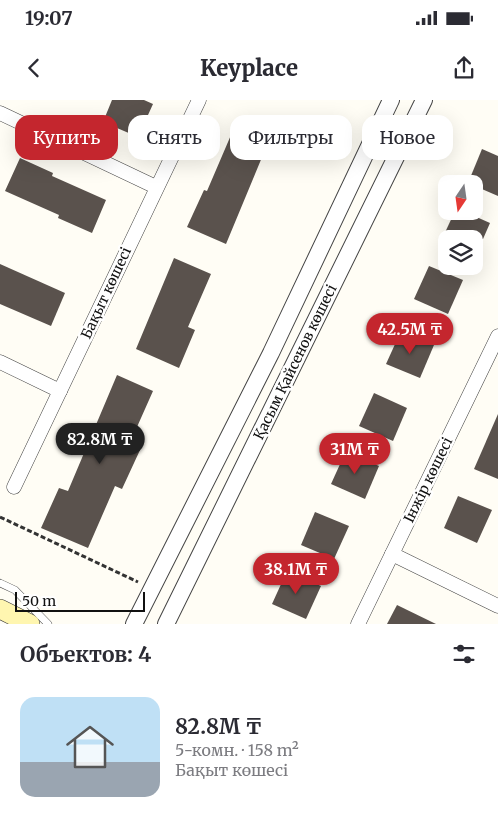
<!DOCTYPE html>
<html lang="ru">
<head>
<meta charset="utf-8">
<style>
	:root { --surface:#fff; --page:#f7f7f7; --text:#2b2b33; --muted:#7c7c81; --accent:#c4262e }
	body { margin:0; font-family:Merriweather,serif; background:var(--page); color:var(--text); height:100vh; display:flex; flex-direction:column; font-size:19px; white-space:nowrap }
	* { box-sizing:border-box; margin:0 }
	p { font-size:16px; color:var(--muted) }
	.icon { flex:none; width:28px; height:28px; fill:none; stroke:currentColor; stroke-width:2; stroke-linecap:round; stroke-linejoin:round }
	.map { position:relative; height:524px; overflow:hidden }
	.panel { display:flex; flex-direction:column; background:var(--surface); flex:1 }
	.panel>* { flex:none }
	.guide { position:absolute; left:15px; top:15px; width:469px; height:45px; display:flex; gap:10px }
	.needle { width:32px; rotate:193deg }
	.fabs { position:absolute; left:438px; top:75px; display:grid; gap:10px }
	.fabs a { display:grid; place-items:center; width:45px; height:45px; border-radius:10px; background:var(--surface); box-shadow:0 5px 20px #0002; font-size:25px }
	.scale { position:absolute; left:15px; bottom:12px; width:130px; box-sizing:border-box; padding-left:5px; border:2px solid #111; border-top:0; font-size:14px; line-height:18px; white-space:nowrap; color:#111; -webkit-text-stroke:4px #fff; paint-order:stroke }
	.price { position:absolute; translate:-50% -42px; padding:0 11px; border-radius:18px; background:var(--accent); color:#fff; font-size:16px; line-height:32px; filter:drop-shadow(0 1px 2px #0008) }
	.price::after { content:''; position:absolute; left:50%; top:30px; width:15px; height:11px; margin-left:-8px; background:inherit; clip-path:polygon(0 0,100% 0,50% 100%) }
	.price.active { background:#222; color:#fff }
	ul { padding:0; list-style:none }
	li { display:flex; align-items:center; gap:15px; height:125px; padding:0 20px }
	li span { display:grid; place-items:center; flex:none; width:140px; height:100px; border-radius:15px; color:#555 }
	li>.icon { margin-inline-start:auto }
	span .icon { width:60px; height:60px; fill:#fffc; stroke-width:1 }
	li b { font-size:21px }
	h2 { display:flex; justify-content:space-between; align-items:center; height:60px; padding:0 20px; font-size:21px }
	.chip { padding:0 18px; border-radius:15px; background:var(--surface); box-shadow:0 5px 20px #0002; font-size:18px; line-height:45px }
	.chip.active { background:var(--accent); color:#fff }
	.status { display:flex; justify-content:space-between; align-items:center; height:35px; padding:0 25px; background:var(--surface); direction:ltr }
	.status svg { height:14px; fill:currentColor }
	header { display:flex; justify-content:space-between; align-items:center; height:65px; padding:0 20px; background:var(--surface); font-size:22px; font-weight:800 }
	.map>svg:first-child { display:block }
	.building { fill:#5a524d }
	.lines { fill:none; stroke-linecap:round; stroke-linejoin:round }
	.service-casing { stroke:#444; stroke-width:8 }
	.minor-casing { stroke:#444; stroke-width:15 }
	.tertiary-casing { stroke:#444; stroke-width:18 }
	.secondary-casing { stroke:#333; stroke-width:20 }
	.path { stroke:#333; stroke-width:3; stroke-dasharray:5 2.5; stroke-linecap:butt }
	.service { stroke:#fff; stroke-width:7 }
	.minor { stroke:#fff; stroke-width:14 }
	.tertiary { stroke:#fff; stroke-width:16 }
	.secondary { stroke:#fff6b0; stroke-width:19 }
	.labels { text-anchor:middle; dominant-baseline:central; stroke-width:5; stroke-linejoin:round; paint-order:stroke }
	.street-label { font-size:14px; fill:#111; stroke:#fff }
</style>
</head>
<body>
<div class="status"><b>19:07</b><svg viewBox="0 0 49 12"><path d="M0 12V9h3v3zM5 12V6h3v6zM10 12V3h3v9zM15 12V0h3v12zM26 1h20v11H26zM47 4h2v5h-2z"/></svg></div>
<header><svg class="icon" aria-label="back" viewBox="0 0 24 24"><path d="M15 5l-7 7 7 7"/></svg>Keyplace<svg class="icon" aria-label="share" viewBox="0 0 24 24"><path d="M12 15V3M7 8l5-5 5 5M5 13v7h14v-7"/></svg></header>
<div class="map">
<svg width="498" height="524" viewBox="0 0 498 524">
	<rect width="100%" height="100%" fill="#fffdf5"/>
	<!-- building -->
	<g class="building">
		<path d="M 112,0 L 144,0 L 153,4 L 138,37 L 103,22 Z"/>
		<path d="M 231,35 L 265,50 L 226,144 L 187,127 L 204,90 L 207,91 Z"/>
		<path d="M 482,49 L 498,56 L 498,96 L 468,83 Z"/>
		<path d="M 20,58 L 53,73 L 52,76 L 106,100 L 92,133 L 58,118 L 59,115 L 5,91 Z"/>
		<path d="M 455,111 L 463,111 L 490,123 L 483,139 L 442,139 Z"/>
		<path d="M 174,158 L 211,174 L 188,227 L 195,230 L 179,268 L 136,249 Z"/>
		<path d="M 0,164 L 65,193 L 51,226 L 0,204 Z"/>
		<path d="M 429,166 L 463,180 L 448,214 L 414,199 Z"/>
		<path d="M 401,231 L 434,245 L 420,278 L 386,264 Z"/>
		<path d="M 117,275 L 153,291 L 129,345 L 140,350 L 122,389 L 115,386 L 88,448 L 41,428 L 59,388 L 68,391 Z"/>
		<path d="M 374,293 L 407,308 L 393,341 L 359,326 Z"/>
		<path d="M 498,314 L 498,379 L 474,369 Z"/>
		<path d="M 346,351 L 379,366 L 365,399 L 331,384 Z"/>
		<path d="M 458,396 L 492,410 L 477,443 L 444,428 Z"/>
		<path d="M 315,412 L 349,426 L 334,459 L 301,445 Z"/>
		<path d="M 287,471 L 321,486 L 306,519 L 272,504 Z"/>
		<path d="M 397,505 L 436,524 L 387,524 Z"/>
	</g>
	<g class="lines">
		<!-- service casing -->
		<g class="service-casing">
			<path id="service" d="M 0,483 L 15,490 L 48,524"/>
		</g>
		<!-- minor casing -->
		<g class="minor-casing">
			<g id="minor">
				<path d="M 0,13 L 156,87"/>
				<path d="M 0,262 L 60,291"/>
				<path d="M 14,387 L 199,0"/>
				<path d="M 392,454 L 498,506"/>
				<path d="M 358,524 L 498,236"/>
			</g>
		</g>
		<!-- tertiary casing -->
		<g class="tertiary-casing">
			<g id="tertiary">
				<path d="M 134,524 L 271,253 L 391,0"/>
				<path d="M 166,524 L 424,0"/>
			</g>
		</g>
		<!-- secondary casing -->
		<g class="secondary-casing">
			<path id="secondary" d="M 0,509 L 30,524"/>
		</g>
		<!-- path -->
		<path class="path" d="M 0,417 L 138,482"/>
		<!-- service -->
		<use href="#service" class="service"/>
		<!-- minor -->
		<use href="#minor" class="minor"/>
		<!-- tertiary -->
		<use href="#tertiary" class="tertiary"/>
		<!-- secondary -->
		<use href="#secondary" class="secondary"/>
	</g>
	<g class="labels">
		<!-- street labels -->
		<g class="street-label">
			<text transform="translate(106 193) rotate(-65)">Бақыт көшесі</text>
			<text transform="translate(295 262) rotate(-64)">Қасым Қайсенов көшесі</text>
			<text transform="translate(428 380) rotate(-64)">Інжір көшесі</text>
		</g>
	</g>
</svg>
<div class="fabs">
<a><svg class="needle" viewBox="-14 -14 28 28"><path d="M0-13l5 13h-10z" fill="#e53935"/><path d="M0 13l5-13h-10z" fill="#7c7c81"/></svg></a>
<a><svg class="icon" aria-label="layers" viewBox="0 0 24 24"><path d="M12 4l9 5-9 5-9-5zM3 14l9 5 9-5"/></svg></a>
</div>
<div class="scale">50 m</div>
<b class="price" style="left:410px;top:255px">42.5M ₸</b>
<b class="price active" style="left:100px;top:365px">82.8M ₸</b>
<b class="price" style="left:355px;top:375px">31M ₸</b>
<b class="price" style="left:296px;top:495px">38.1M ₸</b>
<div class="guide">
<a class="chip active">Купить</a>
<a class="chip">Снять</a>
<a class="chip">Фильтры</a>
<a class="chip">Новое</a>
</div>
</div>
<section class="panel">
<h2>Объектов: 4<svg class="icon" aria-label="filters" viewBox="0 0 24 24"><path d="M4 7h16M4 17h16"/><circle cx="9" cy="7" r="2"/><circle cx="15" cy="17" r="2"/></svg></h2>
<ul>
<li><span style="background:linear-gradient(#bfe0f5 65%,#9aa5b1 0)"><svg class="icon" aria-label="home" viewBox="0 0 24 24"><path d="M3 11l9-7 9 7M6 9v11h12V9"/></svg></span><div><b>82.8M ₸</b><p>5-комн. · 158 m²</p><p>Бақыт көшесі</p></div></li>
</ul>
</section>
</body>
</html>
